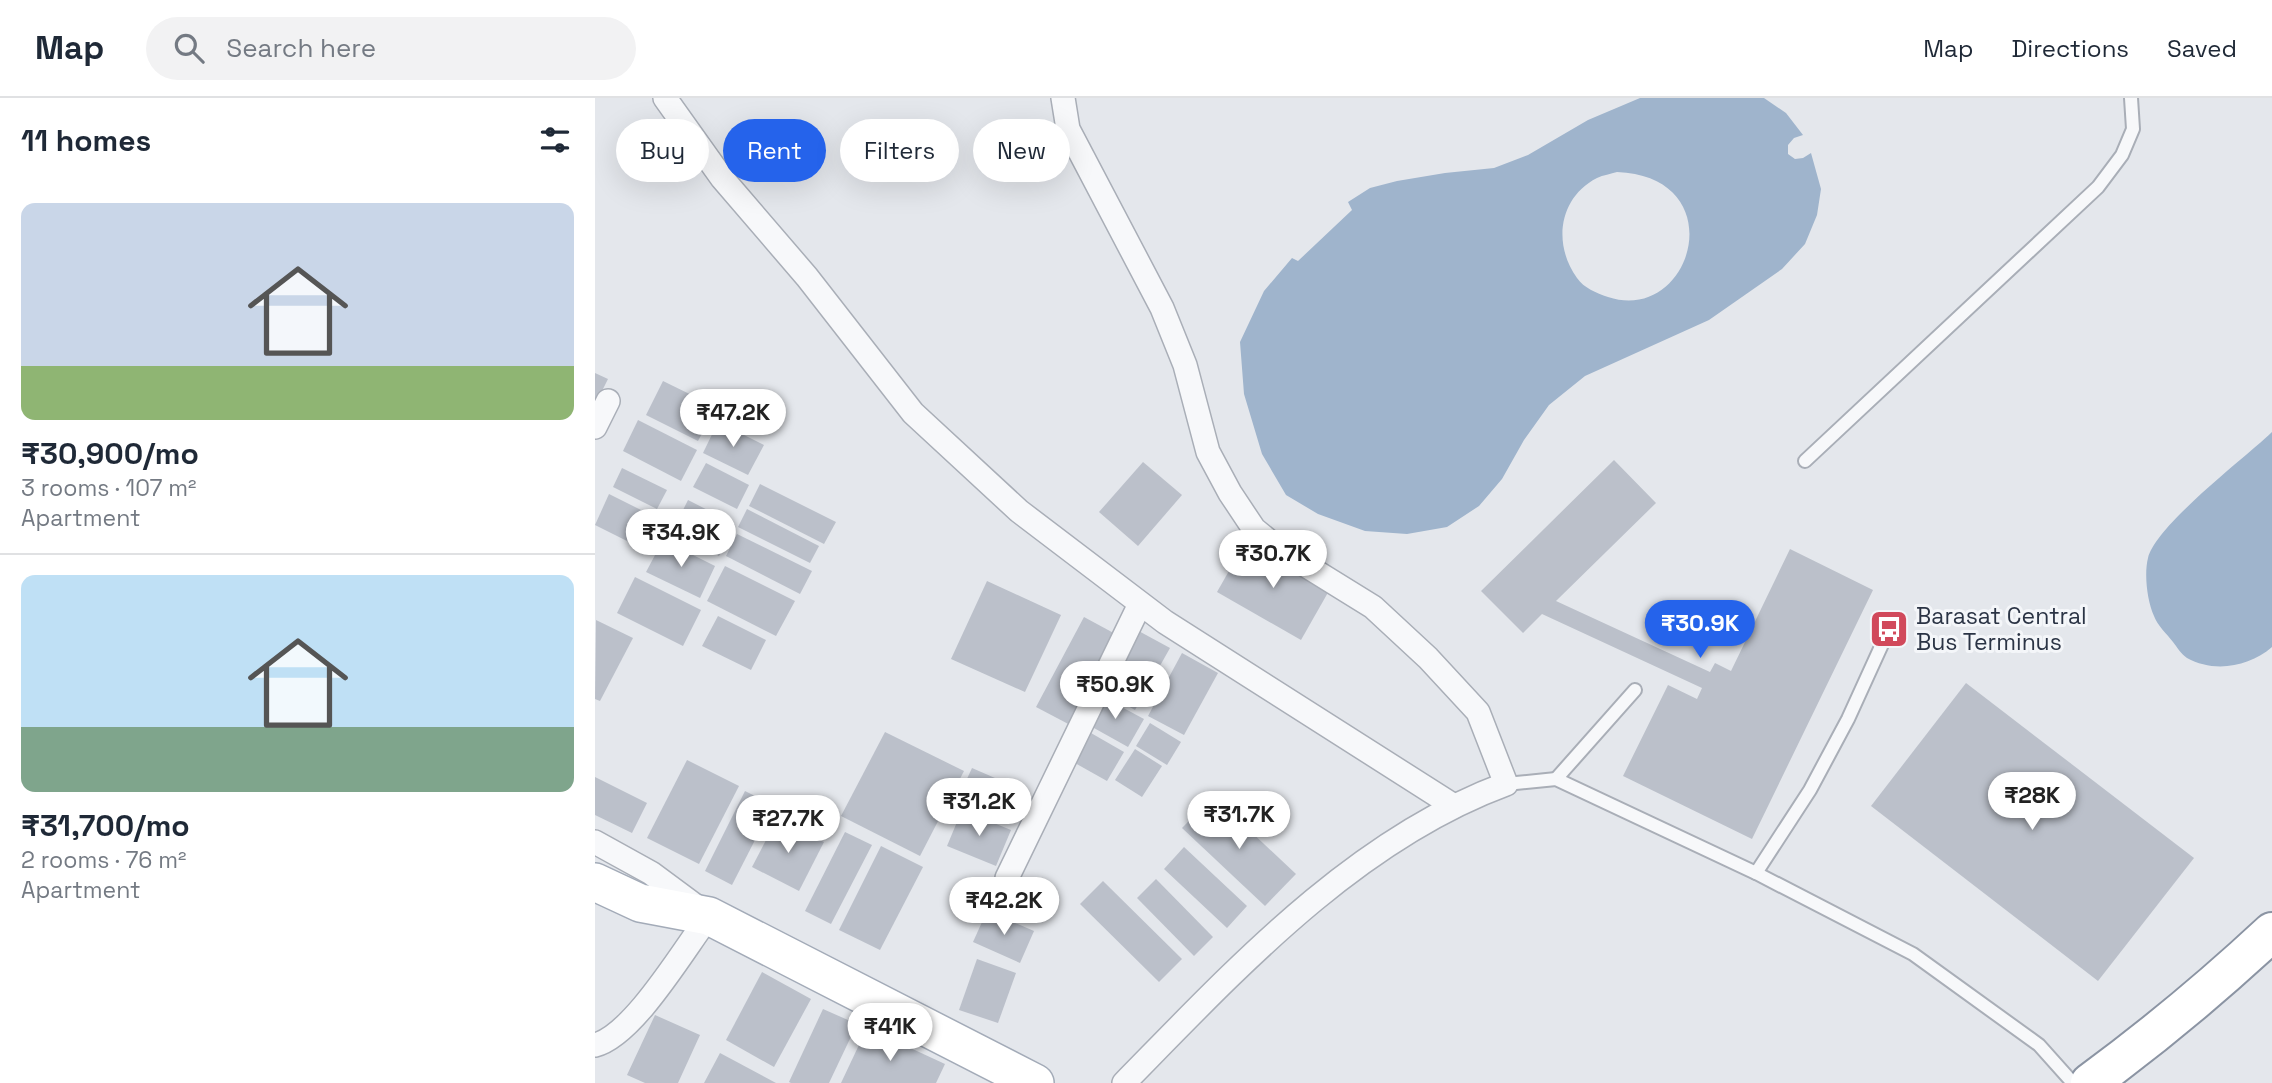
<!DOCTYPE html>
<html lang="en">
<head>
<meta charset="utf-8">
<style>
	:root { --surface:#fff; --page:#f2f2f3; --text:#1f2937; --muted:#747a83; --line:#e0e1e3; --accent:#2563eb }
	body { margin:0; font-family:"Space Grotesk",sans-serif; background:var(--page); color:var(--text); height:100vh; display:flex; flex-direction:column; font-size:26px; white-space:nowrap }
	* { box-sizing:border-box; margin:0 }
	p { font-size:23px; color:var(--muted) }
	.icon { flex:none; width:38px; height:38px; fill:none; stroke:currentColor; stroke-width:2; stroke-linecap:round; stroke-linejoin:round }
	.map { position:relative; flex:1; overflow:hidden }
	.drawer { display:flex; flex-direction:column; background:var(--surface); width:595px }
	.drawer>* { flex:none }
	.top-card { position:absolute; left:21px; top:21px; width:665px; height:63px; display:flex; gap:14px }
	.price { position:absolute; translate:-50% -60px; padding:0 16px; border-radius:24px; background:#fff; color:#222; font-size:23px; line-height:46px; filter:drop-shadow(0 2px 4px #0008) }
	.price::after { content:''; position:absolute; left:50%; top:42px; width:21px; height:16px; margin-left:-10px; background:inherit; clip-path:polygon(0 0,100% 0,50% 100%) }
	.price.selected { background:var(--accent); color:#fff }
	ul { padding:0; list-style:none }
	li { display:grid; align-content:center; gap:14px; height:371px; padding:0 21px }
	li+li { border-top:2px solid var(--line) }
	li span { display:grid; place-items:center; height:217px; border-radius:14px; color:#555 }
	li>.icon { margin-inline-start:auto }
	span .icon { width:126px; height:126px; fill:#fffc; stroke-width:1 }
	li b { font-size:30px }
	h2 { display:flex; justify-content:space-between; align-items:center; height:84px; padding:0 21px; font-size:30px }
	.tag { padding:0 24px; border-radius:32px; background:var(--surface); box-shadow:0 7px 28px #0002; font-size:24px; line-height:63px }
	.tag.selected { background:var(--accent); color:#fff }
	header { display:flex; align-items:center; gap:42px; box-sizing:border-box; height:98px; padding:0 35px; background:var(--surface); border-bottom:2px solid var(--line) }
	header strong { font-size:33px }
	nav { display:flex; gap:38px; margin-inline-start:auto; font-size:24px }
	.search { width:490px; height:63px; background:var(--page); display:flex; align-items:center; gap:18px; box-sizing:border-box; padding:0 24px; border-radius:38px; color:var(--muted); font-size:26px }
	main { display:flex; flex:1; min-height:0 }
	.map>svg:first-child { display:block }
	.water { fill:#9fb4cc; fill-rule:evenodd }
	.building { fill:#bbc0ca }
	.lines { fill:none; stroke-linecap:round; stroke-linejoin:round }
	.service-casing { stroke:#a9aeb7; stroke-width:16 }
	.minor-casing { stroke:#a9aeb7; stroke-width:26 }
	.primary-casing { stroke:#a3abb8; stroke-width:40 }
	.trunk-casing { stroke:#8b94a3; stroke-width:42 }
	.service { stroke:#f7f8fa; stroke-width:12 }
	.minor { stroke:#f7f8fa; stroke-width:23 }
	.primary { stroke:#fff; stroke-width:37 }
	.trunk { stroke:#fff; stroke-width:38 }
	.labels { text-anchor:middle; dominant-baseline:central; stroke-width:6; stroke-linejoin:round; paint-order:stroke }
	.poi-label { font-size:23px; fill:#2b3445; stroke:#f4f6f9; text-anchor:start }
</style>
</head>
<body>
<header>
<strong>Map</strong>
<div class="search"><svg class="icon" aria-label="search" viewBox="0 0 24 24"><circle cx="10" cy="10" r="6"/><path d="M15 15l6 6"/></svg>Search here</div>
<nav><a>Map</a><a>Directions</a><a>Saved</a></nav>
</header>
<main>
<section class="drawer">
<h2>11 homes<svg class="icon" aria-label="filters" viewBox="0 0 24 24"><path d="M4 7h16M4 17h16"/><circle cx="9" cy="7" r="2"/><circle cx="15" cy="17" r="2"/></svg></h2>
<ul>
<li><span style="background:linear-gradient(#c9d6e8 75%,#8fb573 0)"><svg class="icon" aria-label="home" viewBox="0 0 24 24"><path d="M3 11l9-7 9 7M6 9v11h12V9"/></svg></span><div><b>₹30,900/mo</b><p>3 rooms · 107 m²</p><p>Apartment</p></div></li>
<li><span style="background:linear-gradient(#bfe0f5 70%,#7fa58c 0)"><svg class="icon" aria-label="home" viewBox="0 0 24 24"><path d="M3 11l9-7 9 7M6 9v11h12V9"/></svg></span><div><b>₹31,700/mo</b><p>2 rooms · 76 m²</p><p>Apartment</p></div></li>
</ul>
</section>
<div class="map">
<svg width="1677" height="985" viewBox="0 0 1677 985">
	<rect width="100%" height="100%" fill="#e4e7ec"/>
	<!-- water -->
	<g class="water">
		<path d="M 1045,0 L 1169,0 L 1191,15 L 1208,37 L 1199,40 L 1193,47 L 1193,56 L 1200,61 L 1208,60 L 1216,55 L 1226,91 L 1222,117 L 1210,146 L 1187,171 L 1114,222 L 990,278 L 954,307 L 929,342 L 907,381 L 884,408 L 852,429 L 812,436 L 770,433 L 723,416 L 691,397 L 667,356 L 649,296 L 645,244 L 669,193 L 697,160 L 703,163 L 757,112 L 753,104 L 775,90 L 802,83 L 850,75 L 899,70 L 933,57 L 993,22 ZM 1022,74 C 1140,79 1097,227 1013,199 C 1001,195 989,190 982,180 C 958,147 963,100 1002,80 C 1008,77 1016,76 1022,74 Z"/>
		<path d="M 1677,334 L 1677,549 C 1654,569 1619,575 1592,560 C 1586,556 1582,549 1578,544 C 1572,536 1562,527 1559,518 C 1552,502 1549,476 1553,460 C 1561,427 1650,360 1677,334 Z"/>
	</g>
	<!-- building -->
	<g class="building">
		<path d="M 0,275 L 13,281 L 0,307 Z"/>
		<path d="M 68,283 L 121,309 L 103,343 L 51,317 Z"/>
		<path d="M 43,322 L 102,352 L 86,383 L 28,353 Z"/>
		<path d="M 123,324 L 169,347 L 153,377 L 108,355 Z"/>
		<path d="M 1019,362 L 1061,405 L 961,503 L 1115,574 L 1120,565 L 1136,573 L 1195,451 L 1278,492 L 1157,741 L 1028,678 L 1073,587 L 1102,601 L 1107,590 L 947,516 L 928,535 L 886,493 Z"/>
		<path d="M 548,364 L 587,397 L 543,448 L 504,414 Z"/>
		<path d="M 111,365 L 154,387 L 142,411 L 98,389 Z"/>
		<path d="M 27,370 L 72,392 L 62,411 L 18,389 Z"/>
		<path d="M 165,386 L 241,424 L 229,446 L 154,408 Z"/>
		<path d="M 14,396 L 60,419 L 44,449 L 0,427 Z"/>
		<path d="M 93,402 L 140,426 L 124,458 L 77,434 Z"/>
		<path d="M 152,411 L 224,448 L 215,465 L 143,429 Z"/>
		<path d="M 142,436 L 217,473 L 205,496 L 131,458 Z"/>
		<path d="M 68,442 L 120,468 L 105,500 L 51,474 Z"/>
		<path d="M 651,443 L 735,491 L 706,542 L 622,494 Z"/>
		<path d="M 130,468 L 200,503 L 181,538 L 112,503 Z"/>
		<path d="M 40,479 L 106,512 L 88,548 L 22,515 Z"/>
		<path d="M 392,483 L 466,517 L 430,594 L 356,561 Z"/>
		<path d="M 123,518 L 171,542 L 156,572 L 107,548 Z"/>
		<path d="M 489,519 L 526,539 L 479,629 L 441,609 Z"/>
		<path d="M 1,522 L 38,540 L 5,603 L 0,601 Z"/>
		<path d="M 540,531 L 575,550 L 540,612 L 506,593 Z"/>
		<path d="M 587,555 L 623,575 L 589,637 L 553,618 Z"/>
		<path d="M 1371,585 L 1599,760 L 1503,883 L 1276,708 Z"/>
		<path d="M 506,598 L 549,621 L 533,649 L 490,625 Z"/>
		<path d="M 555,625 L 586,644 L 572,667 L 541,648 Z"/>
		<path d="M 489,631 L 529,654 L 512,683 L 471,660 Z"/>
		<path d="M 290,634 L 369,673 L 325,758 L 246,718 Z"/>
		<path d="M 540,651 L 567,668 L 547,699 L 520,682 Z"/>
		<path d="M 92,662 L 144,688 L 104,766 L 52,740 Z"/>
		<path d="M 377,670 L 430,693 L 418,720 L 365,696 Z"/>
		<path d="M 0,679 L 52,705 L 37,735 L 0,717 Z"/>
		<path d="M 150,693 L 178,707 L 137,787 L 110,773 Z"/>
		<path d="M 618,698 L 701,776 L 670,808 L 587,730 Z"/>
		<path d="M 367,712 L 416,732 L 401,768 L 352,748 Z"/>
		<path d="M 182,721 L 229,744 L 204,793 L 157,769 Z"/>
		<path d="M 250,734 L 277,747 L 236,826 L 210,813 Z"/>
		<path d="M 286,748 L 328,769 L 285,852 L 244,832 Z"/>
		<path d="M 589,749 L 652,808 L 632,830 L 569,771 Z"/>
		<path d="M 561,781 L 618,839 L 599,858 L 542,800 Z"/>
		<path d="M 508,783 L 587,861 L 564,884 L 485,806 Z"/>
		<path d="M 392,813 L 439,833 L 425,865 L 378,844 Z"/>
		<path d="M 382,861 L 421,875 L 403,925 L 364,912 Z"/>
		<path d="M 167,874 L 216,901 L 179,969 L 131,942 Z"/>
		<path d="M 228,911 L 262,926 L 234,985 L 196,985 L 194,984 Z"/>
		<path d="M 60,917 L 105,937 L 83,985 L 50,985 L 32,977 Z"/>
		<path d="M 272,930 L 350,966 L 341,985 L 246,985 Z"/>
		<path d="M 125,955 L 181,985 L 109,985 Z"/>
	</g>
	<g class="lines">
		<!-- service casing -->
		<g class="service-casing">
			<g id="service">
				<path d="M 1210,363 L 1503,89 L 1527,57 L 1538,31 L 1536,0"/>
				<path d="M 961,681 L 1040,592"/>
				<path d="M 911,686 L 961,681 L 1161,775 L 1318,856 L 1444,947 L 1478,985"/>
				<path d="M 1161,775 L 1215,692 L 1253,621 L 1294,531"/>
			</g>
		</g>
		<!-- minor casing -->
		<g class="minor-casing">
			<g id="minor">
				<path d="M 70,0 L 127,80 L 212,179 L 318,315 L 424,413 L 570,524 L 859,708"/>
				<path d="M 468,0 L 473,31 L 567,210 L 590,267 L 613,354 L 635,395 L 659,431 L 681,449 L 778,509 L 833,560 L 883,614 L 911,686 C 759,742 640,872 529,985"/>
				<path d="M 0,329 L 13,303"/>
				<path d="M 0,744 L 56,775 L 114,818 C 89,851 38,938 0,947"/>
				<path d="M 412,780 L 545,506"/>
			</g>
		</g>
		<!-- primary casing -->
		<g class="primary-casing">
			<path id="primary" d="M 0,784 L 45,805 L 114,818 L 440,985"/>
		</g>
		<!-- trunk casing -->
		<g class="trunk-casing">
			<path id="trunk" d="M 1495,985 C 1559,938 1619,888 1677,834"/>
		</g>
		<!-- service -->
		<use href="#service" class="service"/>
		<!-- minor -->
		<use href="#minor" class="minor"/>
		<!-- primary -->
		<use href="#primary" class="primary"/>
		<!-- trunk -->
		<use href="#trunk" class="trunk"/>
	</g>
	<!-- icons -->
	<defs>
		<g id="bus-square" transform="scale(2.0125)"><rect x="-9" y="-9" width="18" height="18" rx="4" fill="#d1495b" stroke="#f4f6f9"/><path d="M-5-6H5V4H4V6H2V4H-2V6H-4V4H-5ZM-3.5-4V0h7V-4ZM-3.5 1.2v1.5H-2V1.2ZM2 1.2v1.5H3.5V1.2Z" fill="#fff"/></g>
	</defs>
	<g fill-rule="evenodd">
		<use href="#bus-square" x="1294" y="531"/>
	</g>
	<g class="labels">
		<!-- poi labels -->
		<g class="poi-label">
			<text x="1321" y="518">Barasat Central<tspan x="1321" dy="26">Bus Terminus</tspan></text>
		</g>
	</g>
</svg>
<b class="price" style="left:138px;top:351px">₹47.2K</b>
<b class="price" style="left:86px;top:471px">₹34.9K</b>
<b class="price" style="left:678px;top:492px">₹30.7K</b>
<b class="price selected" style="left:1105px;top:562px">₹30.9K</b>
<b class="price" style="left:520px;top:623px">₹50.9K</b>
<b class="price" style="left:1437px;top:734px">₹28K</b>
<b class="price" style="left:384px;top:740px">₹31.2K</b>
<b class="price" style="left:644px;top:753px">₹31.7K</b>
<b class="price" style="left:193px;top:757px">₹27.7K</b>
<b class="price" style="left:409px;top:839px">₹42.2K</b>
<b class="price" style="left:295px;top:965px">₹41K</b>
<div class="top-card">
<a class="tag">Buy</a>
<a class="tag selected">Rent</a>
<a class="tag">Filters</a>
<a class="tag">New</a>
</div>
</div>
</main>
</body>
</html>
